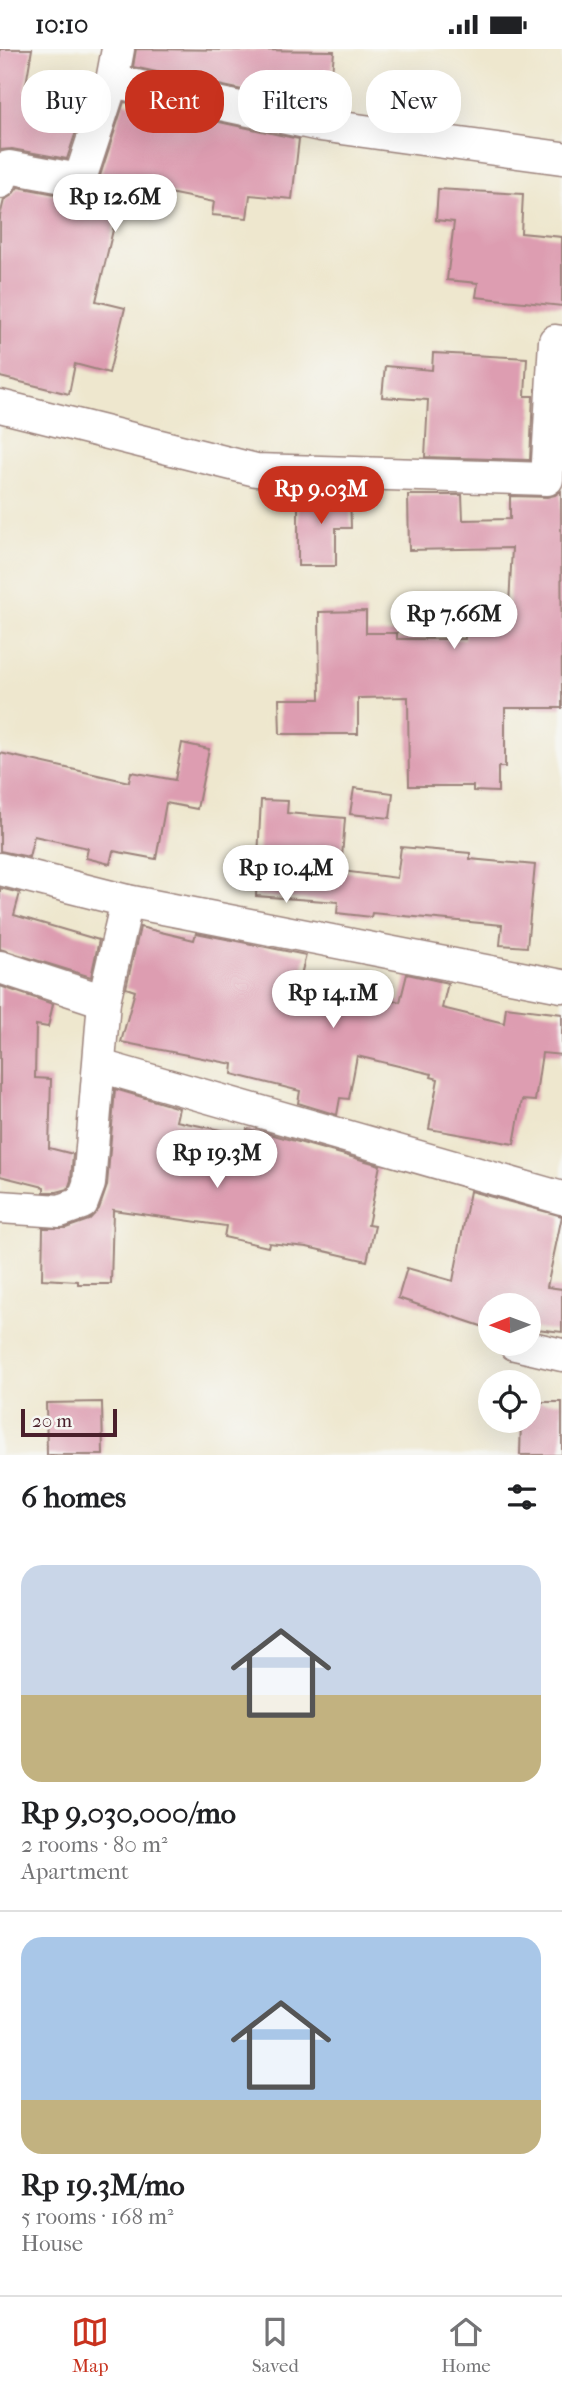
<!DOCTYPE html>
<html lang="en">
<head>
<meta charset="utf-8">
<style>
	:root { --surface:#fff; --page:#f2f2f2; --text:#202124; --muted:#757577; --line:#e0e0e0; --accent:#c8321e }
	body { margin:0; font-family:"IM FELL French Canon",serif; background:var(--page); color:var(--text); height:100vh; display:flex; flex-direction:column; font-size:26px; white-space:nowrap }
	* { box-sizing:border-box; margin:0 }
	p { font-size:23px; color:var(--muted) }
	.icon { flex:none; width:38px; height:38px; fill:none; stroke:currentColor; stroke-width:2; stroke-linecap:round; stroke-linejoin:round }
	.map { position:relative; height:1406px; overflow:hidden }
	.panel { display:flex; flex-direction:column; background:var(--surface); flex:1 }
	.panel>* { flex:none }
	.hud { position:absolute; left:21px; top:21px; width:522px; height:63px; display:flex; gap:14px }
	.needle { width:46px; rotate:269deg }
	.controls { position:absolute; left:478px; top:1244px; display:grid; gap:14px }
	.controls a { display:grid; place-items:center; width:63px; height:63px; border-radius:50%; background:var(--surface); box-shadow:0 7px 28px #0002; font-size:35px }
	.scale { position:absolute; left:21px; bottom:18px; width:96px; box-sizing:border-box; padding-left:7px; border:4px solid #4a1f2b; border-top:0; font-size:19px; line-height:24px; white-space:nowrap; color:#4a1f2b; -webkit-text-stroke:5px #f6f6f2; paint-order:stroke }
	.price { position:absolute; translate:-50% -60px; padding:0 16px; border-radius:24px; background:#fff; color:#222; font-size:23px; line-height:46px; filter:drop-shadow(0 2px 4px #0008) }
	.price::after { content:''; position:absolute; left:50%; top:42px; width:21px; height:16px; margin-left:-10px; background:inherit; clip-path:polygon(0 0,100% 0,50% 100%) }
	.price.selected { background:var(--accent); color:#fff }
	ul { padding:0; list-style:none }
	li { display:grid; align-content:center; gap:14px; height:371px; padding:0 21px }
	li+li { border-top:2px solid var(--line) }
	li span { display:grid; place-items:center; height:217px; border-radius:21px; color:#555 }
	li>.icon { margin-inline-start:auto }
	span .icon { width:126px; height:126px; fill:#fffc; stroke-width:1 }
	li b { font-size:30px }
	h2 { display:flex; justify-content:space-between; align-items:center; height:84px; padding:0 21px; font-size:30px }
	.pill { padding:0 24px; border-radius:28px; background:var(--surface); box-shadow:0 7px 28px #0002; font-size:24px; line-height:63px }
	.pill.selected { background:var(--accent); color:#fff }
	.status { display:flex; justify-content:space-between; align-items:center; height:49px; padding:0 35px; background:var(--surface); direction:ltr }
	.status svg { height:19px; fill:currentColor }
	.dock { display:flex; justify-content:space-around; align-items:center; height:98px; border-top:2px solid var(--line); background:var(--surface); font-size:19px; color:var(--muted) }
	.dock a { display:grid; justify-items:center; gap:4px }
	.dock .selected { color:var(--accent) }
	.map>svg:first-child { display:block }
	.building { fill:#dd9db1 }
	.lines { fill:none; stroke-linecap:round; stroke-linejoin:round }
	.minor-casing { stroke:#9c837c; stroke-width:35 }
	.minor { stroke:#fff; stroke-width:32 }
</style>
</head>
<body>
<div class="status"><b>10:10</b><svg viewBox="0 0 49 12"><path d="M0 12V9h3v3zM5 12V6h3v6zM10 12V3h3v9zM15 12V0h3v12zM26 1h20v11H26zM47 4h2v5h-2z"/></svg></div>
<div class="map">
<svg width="562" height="1406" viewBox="0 0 562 1406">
	<rect width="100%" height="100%" fill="#f6f6f2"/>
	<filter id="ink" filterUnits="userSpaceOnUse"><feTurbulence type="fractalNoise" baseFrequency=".0143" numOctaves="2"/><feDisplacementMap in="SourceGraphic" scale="14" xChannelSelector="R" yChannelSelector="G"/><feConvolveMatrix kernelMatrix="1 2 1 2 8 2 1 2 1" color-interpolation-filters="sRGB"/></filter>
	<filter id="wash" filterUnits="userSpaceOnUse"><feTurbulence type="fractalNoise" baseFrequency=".00686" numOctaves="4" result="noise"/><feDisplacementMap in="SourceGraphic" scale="28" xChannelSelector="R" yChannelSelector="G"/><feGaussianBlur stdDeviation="1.57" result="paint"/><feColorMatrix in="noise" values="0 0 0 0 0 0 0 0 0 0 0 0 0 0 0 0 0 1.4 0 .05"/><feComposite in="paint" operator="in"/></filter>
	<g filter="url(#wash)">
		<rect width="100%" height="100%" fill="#eee7ce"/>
		<g id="blocks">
			<!-- building -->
			<g class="building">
				<path d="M 0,0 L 32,0 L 25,41 L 85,55 L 67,110 L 12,100 L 0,101 Z"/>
				<path d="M 136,0 L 334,2 L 329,59 L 133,18 Z"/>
				<path d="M 124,53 L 299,90 L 292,150 L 250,146 L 247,169 L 212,166 L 214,153 L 124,135 L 96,252 L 125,259 L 109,324 L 75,315 L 69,345 L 0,328 L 0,167 L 4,151 L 12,146 L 18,138 L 71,148 L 81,147 L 94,140 L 98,133 Z"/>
				<path d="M 438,140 L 523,145 L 521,184 L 562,188 L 562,257 L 476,248 L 478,234 L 447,231 L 454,173 L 436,171 Z"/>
				<path d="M 433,304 L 527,309 L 525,347 L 533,347 L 530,411 L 425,408 L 428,351 L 382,348 L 385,317 L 432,321 Z"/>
				<path d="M 350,442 L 351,479 L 336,479 L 336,517 L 298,517 L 298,443 Z"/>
				<path d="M 561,442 L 562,659 L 505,659 L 505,718 L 498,718 L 498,743 L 473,742 L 473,737 L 409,737 L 408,648 L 358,649 L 358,685 L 280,685 L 279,650 L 320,650 L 319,563 L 366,562 L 366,584 L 397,584 L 397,590 L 465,590 L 465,556 L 509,556 L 512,499 L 409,501 L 408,446 L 462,446 L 463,471 L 510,470 L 510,447 L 547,448 L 555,446 Z"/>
				<path d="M 182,694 L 209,700 L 197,760 L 166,754 L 156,810 L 113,802 L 110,815 L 86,809 L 88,799 L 34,787 L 29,808 L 0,802 L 0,704 L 129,733 L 131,723 L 175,731 Z"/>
				<path d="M 354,739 L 393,744 L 390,769 L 350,765 Z"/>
				<path d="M 261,751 L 288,752 L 287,764 L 345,769 L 341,822 L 397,829 L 401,798 L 470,804 L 470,810 L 535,816 L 527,898 L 500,896 L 502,876 L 372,864 L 371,868 L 337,864 L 338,853 L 256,847 Z"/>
				<path d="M 0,839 L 20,844 L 14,866 L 99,891 L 91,928 L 0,900 Z"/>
				<path d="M 140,878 L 194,891 L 196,884 L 306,906 L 301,926 L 400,953 L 407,925 L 448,934 L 442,959 L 504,974 L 506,958 L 562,965 L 562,1006 L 542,1004 L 535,1052 L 522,1051 L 514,1095 L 429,1080 L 438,1030 L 431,1028 L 432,1025 L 357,1007 L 349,1050 L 340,1049 L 337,1066 L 298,1054 L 300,1042 L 232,1025 L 233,1015 L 121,993 L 135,942 L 126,939 Z"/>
				<path d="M 0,937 L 53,955 L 48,978 L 36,976 L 35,1029 L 51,1030 L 49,1099 L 73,1105 L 71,1131 L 68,1140 L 57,1143 L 44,1143 L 44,1138 L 0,1127 Z"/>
				<path d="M 115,1040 L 179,1059 L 176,1072 L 245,1086 L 247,1080 L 263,1083 L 380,1116 L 368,1176 L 375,1177 L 367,1212 L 307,1198 L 269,1194 L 268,1198 L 224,1188 L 226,1177 L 113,1161 L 111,1235 L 78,1235 L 78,1232 L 42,1230 L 43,1179 L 66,1179 L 89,1171 L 99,1160 L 107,1137 Z"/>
				<path d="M 470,1142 L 562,1167 L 547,1238 L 562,1240 L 562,1283 L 528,1279 L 528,1256 L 490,1256 L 490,1280 L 398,1249 L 407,1219 L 453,1232 Z"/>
				<path d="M 102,1353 L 103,1406 L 47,1406 L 46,1354 Z"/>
				<path d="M 528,1353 L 562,1353 L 562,1406 L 520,1406 L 521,1372 L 528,1372 Z"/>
			</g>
		</g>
	</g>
	<g filter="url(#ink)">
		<use href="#blocks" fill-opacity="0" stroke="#9c837c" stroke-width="2"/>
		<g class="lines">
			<!-- minor casing -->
			<g class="minor-casing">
				<g id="minor">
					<path d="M 112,32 L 320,76 L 562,109"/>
					<path d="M 0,133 L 5,119 L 9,118 L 74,130 L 81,127 L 112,32 L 118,0"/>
					<path d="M 0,357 L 256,421 L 547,430 L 555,292 L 562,293"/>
					<path d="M 0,820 L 127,852 L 562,937"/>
					<path d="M 0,918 L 104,952"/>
					<path d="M 100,1017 L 562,1149"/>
					<path d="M 0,1158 L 60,1162 L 82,1154 L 89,1135 L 104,952 L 127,852"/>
					<path d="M 515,1295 L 562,1306"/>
				</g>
			</g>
			<!-- minor -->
			<use href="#minor" class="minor"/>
		</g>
	</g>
</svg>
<div class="controls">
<a><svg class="needle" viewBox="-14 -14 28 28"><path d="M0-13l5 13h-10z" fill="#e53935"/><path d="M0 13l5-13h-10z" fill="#757577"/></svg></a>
<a><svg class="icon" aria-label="locate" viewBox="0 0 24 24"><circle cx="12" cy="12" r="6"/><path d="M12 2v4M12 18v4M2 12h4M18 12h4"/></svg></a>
</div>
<div class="scale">20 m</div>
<b class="price" style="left:115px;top:185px">Rp 12.6M</b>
<b class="price selected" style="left:321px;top:477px">Rp 9.03M</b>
<b class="price" style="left:454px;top:602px">Rp 7.66M</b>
<b class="price" style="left:286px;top:856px">Rp 10.4M</b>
<b class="price" style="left:333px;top:981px">Rp 14.1M</b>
<b class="price" style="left:217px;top:1141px">Rp 19.3M</b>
<div class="hud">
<a class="pill">Buy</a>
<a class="pill selected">Rent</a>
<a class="pill">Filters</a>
<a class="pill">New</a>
</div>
</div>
<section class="panel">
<h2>6 homes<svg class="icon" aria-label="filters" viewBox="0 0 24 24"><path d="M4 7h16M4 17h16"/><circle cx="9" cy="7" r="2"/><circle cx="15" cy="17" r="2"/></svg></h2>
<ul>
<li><span style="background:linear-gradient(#c9d6e8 60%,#c2b280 0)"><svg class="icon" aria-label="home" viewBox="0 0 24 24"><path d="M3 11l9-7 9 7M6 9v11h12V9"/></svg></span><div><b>Rp 9,030,000/mo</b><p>2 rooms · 80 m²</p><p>Apartment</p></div></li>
<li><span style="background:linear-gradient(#a9c7e8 75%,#c2b280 0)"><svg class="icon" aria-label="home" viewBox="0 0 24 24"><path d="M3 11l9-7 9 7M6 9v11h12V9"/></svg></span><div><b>Rp 19.3M/mo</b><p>5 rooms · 168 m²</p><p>House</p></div></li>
</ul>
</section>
<nav class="dock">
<a class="selected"><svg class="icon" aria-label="map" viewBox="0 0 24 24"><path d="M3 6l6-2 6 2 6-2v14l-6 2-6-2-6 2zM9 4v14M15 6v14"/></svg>Map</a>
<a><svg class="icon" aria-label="saved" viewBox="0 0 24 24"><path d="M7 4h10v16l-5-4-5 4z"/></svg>Saved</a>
<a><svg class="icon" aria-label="home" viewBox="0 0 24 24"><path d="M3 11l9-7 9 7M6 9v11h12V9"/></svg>Home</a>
</nav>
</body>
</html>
